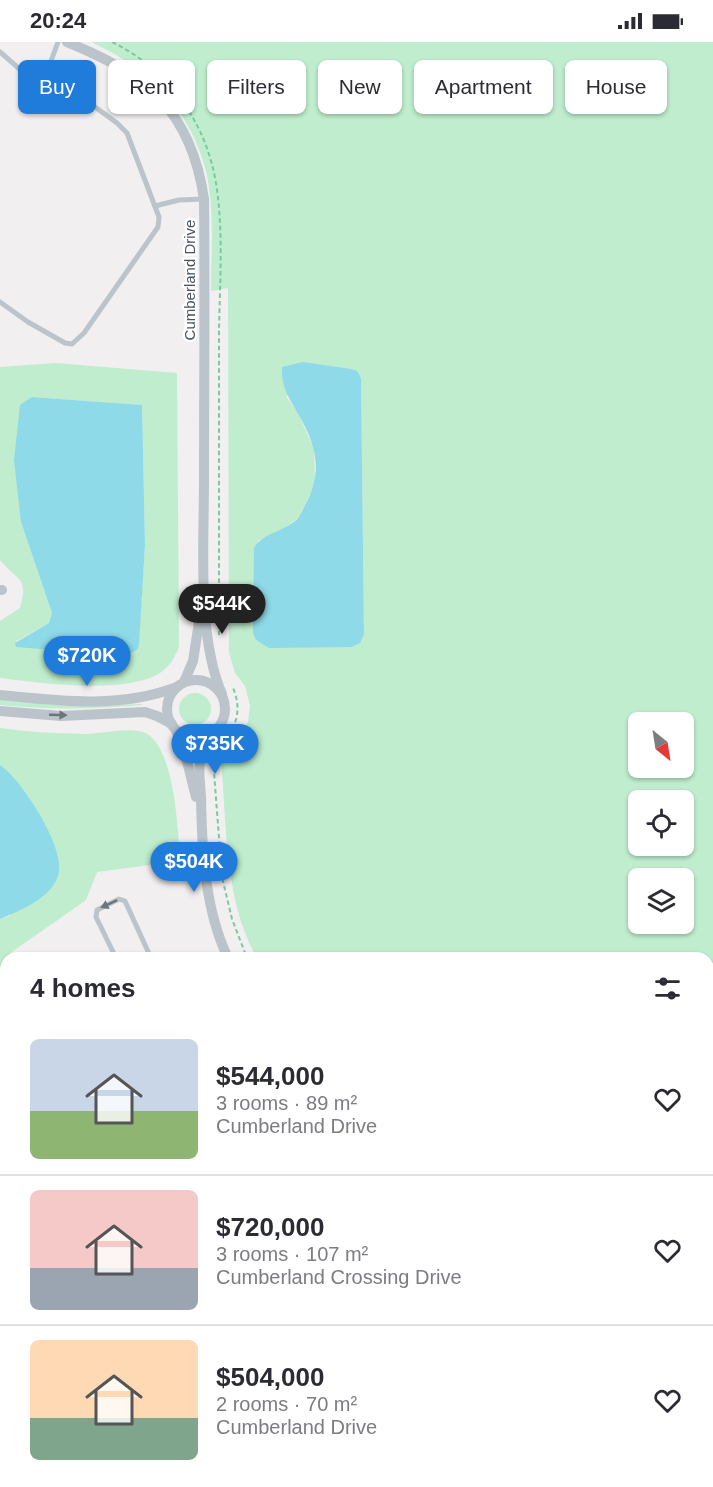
<!DOCTYPE html>
<html lang="en">
<head>
<meta charset="utf-8">
<style>
	:root { --surface:#fff; --page:#f7f7f7; --text:#2b2b33; --muted:#7c7c81; --line:#e1e1e2; --accent:#207cda }
	body { margin:0; font-family:Arial,sans-serif; background:var(--page); color:var(--text); height:100vh; display:flex; flex-direction:column; font-size:22px; white-space:nowrap }
	* { box-sizing:border-box; margin:0 }
	p { font-size:20px; color:var(--muted) }
	.icon { flex:none; width:33px; height:33px; fill:none; stroke:currentColor; stroke-width:2; stroke-linecap:round; stroke-linejoin:round }
	.map { position:relative; flex:1; overflow:hidden }
	.details { position:absolute; left:0px; top:910px; width:714px; height:536px; display:flex; flex-direction:column; background:var(--surface); border-radius:18px 18px 0 0; box-shadow:0 2px 4px #0004 }
	.details>* { flex:none }
	.guide { position:absolute; left:18px; top:18px; width:678px; height:54px; display:flex; gap:12px }
	.needle { width:39px; rotate:150deg }
	.buttons { position:absolute; left:628px; top:670px; display:grid; gap:12px }
	.buttons a { display:grid; place-items:center; width:66px; height:66px; border-radius:9px; background:var(--surface); box-shadow:0 2px 4px #0004; font-size:30px }
	.price { position:absolute; translate:-50% -51px; padding:0 14px; border-radius:21px; background:var(--accent); color:#fff; font-size:20px; line-height:39px; filter:drop-shadow(0 2px 3px #0008) }
	.price::after { content:''; position:absolute; left:50%; top:36px; width:18px; height:14px; margin-left:-9px; background:inherit; clip-path:polygon(0 0,100% 0,50% 100%) }
	.price.on { background:#222; color:#fff }
	ul { padding:0; list-style:none }
	li { display:flex; align-items:center; gap:18px; height:150px; padding:0 30px }
	li+li { border-top:2px solid var(--line) }
	li span { display:grid; place-items:center; flex:none; width:168px; height:120px; border-radius:9px; color:#555 }
	li>.icon { margin-inline-start:auto }
	span .icon { width:72px; height:72px; fill:#fffc; stroke-width:1 }
	li b { font-size:26px }
	h2 { display:flex; justify-content:space-between; align-items:center; height:72px; padding:0 30px; font-size:26px }
	.tag { padding:0 21px; border-radius:9px; background:var(--surface); box-shadow:0 2px 4px #0004; font-size:21px; line-height:54px }
	.tag.on { background:var(--accent); color:#fff }
	.status { display:flex; justify-content:space-between; align-items:center; height:42px; padding:0 30px; background:var(--surface); direction:ltr }
	.status svg { height:16px; fill:currentColor }
	.map>svg:first-child { display:block }
	.green { fill:#bfedce; fill-rule:evenodd }
	.water { fill:#8edae8 }
	.lines { fill:none; stroke-linecap:round; stroke-linejoin:round }
	.path { stroke:#79ca9d; stroke-width:2; stroke-dasharray:4.5 3; stroke-linecap:butt }
	.lane { stroke:#bbc4cb; stroke-width:5 }
	.street { stroke:#bbc4cb; stroke-width:10 }
	.secondary { stroke:#bdc8d2; stroke-width:15 }
	.oneway { fill:#6a757d }
	.labels { text-anchor:middle; dominant-baseline:central; stroke-width:5; stroke-linejoin:round; paint-order:stroke }
	.street-label { font-size:15px; fill:#48535c; stroke:#fff }
</style>
</head>
<body>
<div class="status"><b>20:24</b><svg viewBox="0 0 49 12"><path d="M0 12V9h3v3zM5 12V6h3v6zM10 12V3h3v9zM15 12V0h3v12zM26 1h20v11H26zM47 4h2v5h-2z"/></svg></div>
<div class="map">
<svg width="713" height="1445" viewBox="0 0 713 1445">
	<rect width="100%" height="100%" fill="#f1efef"/>
	<!-- green -->
	<g class="green">
		<path d="M 91,0 L 713,0 L 713,1026 L 708,1030 L 708,916 L 257,916 C 224,858 227,784 221,718 L 248,680 L 250,664 L 245,644 L 235,631 L 229,611 L 228,246 L 211,249 C 211,210 215,167 206,129 C 191,68 147,25 91,0 ZM 361,336 L 364,592 L 352,605 L 269,605 L 256,598 L 258,499 L 286,485 L 299,475 L 315,441 L 314,407 L 299,373 L 286,354 ZM 639,681 L 684,681 L 684,726 L 639,726 ZM 639,759 L 684,759 L 684,804 L 639,804 ZM 639,837 L 684,837 L 684,882 L 639,882 Z"/>
		<path d="M 56,321 L 177,331 L 179,605 C 175,614 172,621 164,628 C 133,654 39,641 0,636 L 0,579 L 20,566 C 29,534 17,539 0,518 L 0,325 ZM 32,355 L 142,363 L 145,503 L 138,607 L 15,600 L 49,581 L 52,571 L 21,480 Z"/>
		<circle cx="195" cy="667" r="16"/>
		<path d="M 0,657 L 90,664 L 142,662 L 142,663 C 94,667 48,668 0,663 Z"/>
		<path d="M 0,686 C 28,690 55,691 83,692 C 100,692 127,685 143,690 C 175,701 178,790 180,819 L 97,830 L 86,858 L 9,912 L 3,925 L 0,925 L 0,877 L 11,873 L 3,725 L 0,723 Z"/>
		<path d="M 0,954 L 6,961 L 6,1209 L 0,1199 Z"/>
		<path d="M 708,1432 L 713,1441 L 713,1445 L 556,1445 L 568,1440 L 708,1440 Z"/>
		<path d="M 318,1440 L 537,1440 L 548,1445 L 309,1445 Z"/>
	</g>
	<!-- water -->
	<g class="water">
		<path d="M 303,320 L 351,327 L 357,329 L 361,336 L 364,592 L 360,601 L 352,605 L 269,606 L 256,598 L 253,591 L 254,506 C 263,490 286,490 299,475 C 301,472 303,467 305,463 C 323,431 317,403 298,372 C 289,356 281,345 282,325 Z"/>
		<path d="M 32,355 L 142,363 L 145,503 L 139,602 L 138,607 L 126,614 L 16,605 L 15,601 L 49,581 L 52,571 L 21,480 L 14,418 L 20,363 Z"/>
		<path d="M 0,723 C 21,737 68,808 58,834 C 50,857 21,868 0,877 Z"/>
	</g>
	<g class="lines">
		<!-- path -->
		<g class="path">
			<path d="M 112,0 C 160,23 197,68 211,119 C 225,167 220,237 219,287 C 219,389 219,491 219,593"/>
			<path d="M 223,699 C 238,684 242,664 232,644"/>
			<path d="M 213,717 L 222,835 L 232,877 L 247,916"/>
			<path d="M 0,938 L 6,940"/>
			<path d="M 708,1061 L 713,1058"/>
		</g>
		<!-- lane -->
		<g class="lane">
			<path d="M 0,10 L 23,30 L 47,30 L 117,81 L 127,91 L 159,175 L 158,185 L 84,291 L 72,302 L 65,301 L 28,280 L 0,260"/>
			<path d="M 47,30 L 58,0"/>
			<path d="M 155,164 L 179,158 L 204,157"/>
			<path d="M 116,916 L 96,875 L 97,868 L 119,857 L 125,859 L 151,916"/>
			<path d="M 474,1440 L 481,1445"/>
			<path d="M 427,1445 L 437,1440"/>
		</g>
		<!-- street -->
		<g class="street">
			<path d="M 67,0 C 146,32 191,68 204,157 C 205,251 204,345 204,440 C 204,502 197,595 222,652"/>
			<path d="M 0,548 L 2,548"/>
			<circle cx="196" cy="667" r="29"/>
			<path d="M 184,640 L 193,619 L 201,567"/>
			<path d="M 0,653 C 59,659 120,667 177,645"/>
			<path d="M 0,669 L 61,674 L 145,670 L 157,674 L 172,682"/>
			<path d="M 217,687 C 210,698 203,708 200,720 C 198,732 201,746 201,757 C 202,810 205,868 228,916"/>
			<path d="M 176,688 L 186,715 L 196,755"/>
			<path d="M 708,1305 L 713,1306"/>
			<path d="M 206,1440 L 209,1445"/>
		</g>
		<!-- secondary -->
		<g class="secondary">
			<path d="M 708,1084 L 713,1081"/>
			<path d="M 83,1445 L 92,1440"/>
		</g>
	</g>
	<!-- one-way arrows -->
	<defs><path id="oneway-solid" d="M-6-.8H1V-3.2L6.5 0L1 3.2V.8H-6Z" transform="scale(1.5)"/></defs>
	<g class="oneway">
		<use href="#oneway-solid" transform="translate(58 673) rotate(2)"/>
		<use href="#oneway-solid" transform="translate(109 862) rotate(155)"/>
	</g>
	<g class="labels">
		<!-- street labels -->
		<g class="street-label">
			<text transform="translate(189 238) rotate(-90)">Cumberland Drive</text>
		</g>
	</g>
</svg>
<div class="buttons">
<a><svg class="needle" viewBox="-14 -14 28 28"><path d="M0-13l5 13h-10z" fill="#e53935"/><path d="M0 13l5-13h-10z" fill="#7c7c81"/></svg></a>
<a><svg class="icon" aria-label="locate" viewBox="0 0 24 24"><circle cx="12" cy="12" r="6"/><path d="M12 2v4M12 18v4M2 12h4M18 12h4"/></svg></a>
<a><svg class="icon" aria-label="layers" viewBox="0 0 24 24"><path d="M12 4l9 5-9 5-9-5zM3 14l9 5 9-5"/></svg></a>
</div>
<b class="price on" style="left:222px;top:593px">$544K</b>
<b class="price" style="left:87px;top:645px">$720K</b>
<b class="price" style="left:215px;top:733px">$735K</b>
<b class="price" style="left:194px;top:851px">$504K</b>
<div class="guide">
<a class="tag on">Buy</a>
<a class="tag">Rent</a>
<a class="tag">Filters</a>
<a class="tag">New</a>
<a class="tag">Apartment</a>
<a class="tag">House</a>
</div>
<section class="details">
<h2>4 homes<svg class="icon" aria-label="filters" viewBox="0 0 24 24"><path d="M4 7h16M4 17h16"/><circle cx="9" cy="7" r="2"/><circle cx="15" cy="17" r="2"/></svg></h2>
<ul>
<li><span style="background:linear-gradient(#c9d6e8 60%,#8fb573 0)"><svg class="icon" aria-label="home" viewBox="0 0 24 24"><path d="M3 11l9-7 9 7M6 9v11h12V9"/></svg></span><div><b>$544,000</b><p>3 rooms · 89 m²</p><p>Cumberland Drive</p></div><svg class="icon" aria-label="heart" viewBox="0 0 24 24"><path d="M12 20l-8-8c-3-5 5-10 8-4 3-6 11-1 8 4z"/></svg></li>
<li><span style="background:linear-gradient(#f6c9c9 65%,#9aa5b1 0)"><svg class="icon" aria-label="home" viewBox="0 0 24 24"><path d="M3 11l9-7 9 7M6 9v11h12V9"/></svg></span><div><b>$720,000</b><p>3 rooms · 107 m²</p><p>Cumberland Crossing Drive</p></div><svg class="icon" aria-label="heart" viewBox="0 0 24 24"><path d="M12 20l-8-8c-3-5 5-10 8-4 3-6 11-1 8 4z"/></svg></li>
<li><span style="background:linear-gradient(#ffd9b3 65%,#7fa58c 0)"><svg class="icon" aria-label="home" viewBox="0 0 24 24"><path d="M3 11l9-7 9 7M6 9v11h12V9"/></svg></span><div><b>$504,000</b><p>2 rooms · 70 m²</p><p>Cumberland Drive</p></div><svg class="icon" aria-label="heart" viewBox="0 0 24 24"><path d="M12 20l-8-8c-3-5 5-10 8-4 3-6 11-1 8 4z"/></svg></li>
</ul>
</section>
</div>
</body>
</html>
